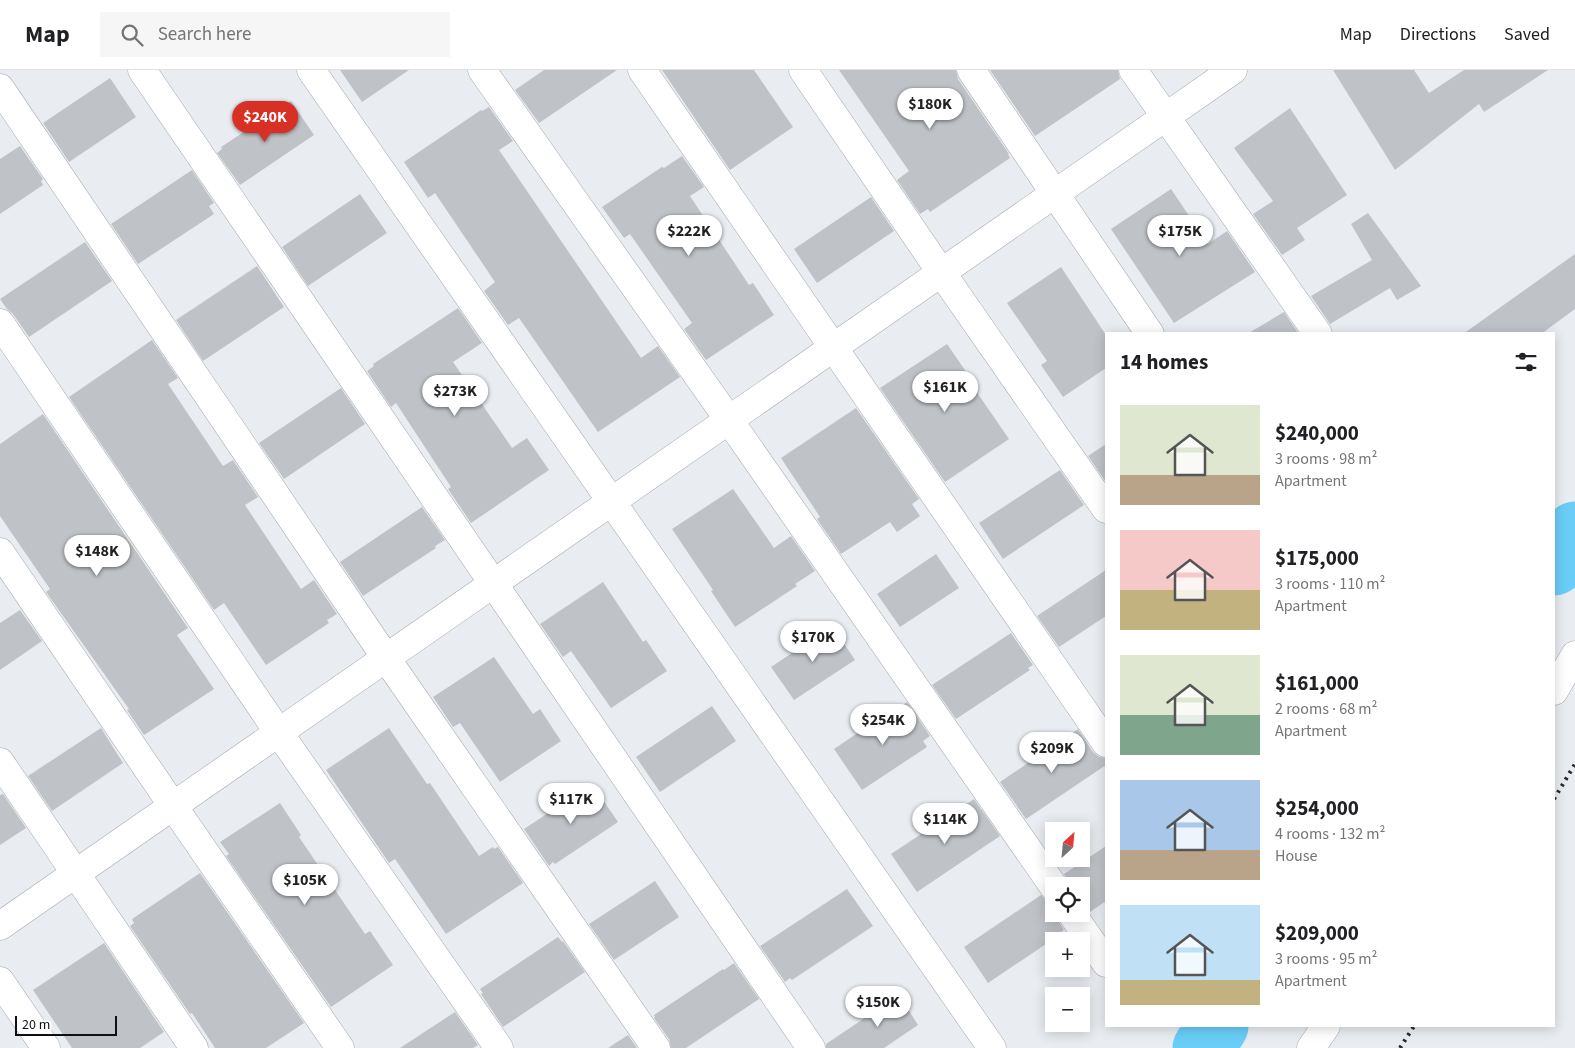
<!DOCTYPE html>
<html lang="en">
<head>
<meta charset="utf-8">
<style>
	:root { --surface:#fff; --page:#f6f6f6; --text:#202124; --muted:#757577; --line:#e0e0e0; --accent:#d93025 }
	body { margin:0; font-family:"Source Sans 3",sans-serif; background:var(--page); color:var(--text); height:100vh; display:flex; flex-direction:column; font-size:19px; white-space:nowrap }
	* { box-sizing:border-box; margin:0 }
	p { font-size:16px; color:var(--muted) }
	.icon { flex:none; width:28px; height:28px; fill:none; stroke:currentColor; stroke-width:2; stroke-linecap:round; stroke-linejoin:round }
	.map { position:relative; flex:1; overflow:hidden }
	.side { position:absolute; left:1105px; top:262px; width:450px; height:695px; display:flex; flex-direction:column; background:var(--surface); border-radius:0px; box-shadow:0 2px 12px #0003 }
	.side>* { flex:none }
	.needle { width:32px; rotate:26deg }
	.controls { position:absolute; left:1045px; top:752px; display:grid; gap:10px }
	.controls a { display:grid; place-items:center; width:45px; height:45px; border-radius:0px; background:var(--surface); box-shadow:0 2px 12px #0003; font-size:25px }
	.scale { position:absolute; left:15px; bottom:12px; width:102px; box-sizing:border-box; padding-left:5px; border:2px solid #0f1012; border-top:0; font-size:14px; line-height:18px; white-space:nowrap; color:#0f1012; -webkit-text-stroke:4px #fff; paint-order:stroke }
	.price { position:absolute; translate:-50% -42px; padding:0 11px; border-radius:18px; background:#fff; color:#222; font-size:16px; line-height:32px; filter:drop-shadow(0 1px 2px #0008) }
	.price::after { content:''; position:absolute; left:50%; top:30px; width:15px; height:11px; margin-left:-8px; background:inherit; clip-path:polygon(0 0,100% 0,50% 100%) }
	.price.on { background:var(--accent); color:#fff }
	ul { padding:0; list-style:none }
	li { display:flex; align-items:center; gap:15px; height:125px; padding:0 15px }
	li span { display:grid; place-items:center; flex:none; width:140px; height:100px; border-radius:0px; color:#555 }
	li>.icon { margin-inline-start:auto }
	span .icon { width:60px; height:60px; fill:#fffc; stroke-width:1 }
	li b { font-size:21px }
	h2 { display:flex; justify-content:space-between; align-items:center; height:60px; padding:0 15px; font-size:21px }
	header { display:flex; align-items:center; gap:30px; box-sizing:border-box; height:70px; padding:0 25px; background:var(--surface); border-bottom:1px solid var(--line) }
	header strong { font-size:24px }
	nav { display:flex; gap:28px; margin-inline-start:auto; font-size:18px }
	.search { width:350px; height:45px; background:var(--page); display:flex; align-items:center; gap:12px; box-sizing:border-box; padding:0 18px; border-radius:0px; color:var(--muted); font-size:19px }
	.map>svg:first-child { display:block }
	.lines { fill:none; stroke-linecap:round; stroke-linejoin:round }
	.river { stroke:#6acdf7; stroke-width:61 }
	.building { fill:#bfc3c8 }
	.minor-casing { stroke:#a4a9ad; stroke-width:29 }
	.tertiary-casing { stroke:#a4a9ad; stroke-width:29 }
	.minor { stroke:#fff; stroke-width:28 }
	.tertiary { stroke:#fff; stroke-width:28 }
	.rail { stroke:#27282b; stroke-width:4; stroke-dasharray:2.5 5; stroke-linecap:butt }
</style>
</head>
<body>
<header>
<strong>Map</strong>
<div class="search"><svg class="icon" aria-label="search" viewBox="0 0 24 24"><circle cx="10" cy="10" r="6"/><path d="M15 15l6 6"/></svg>Search here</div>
<nav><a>Map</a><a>Directions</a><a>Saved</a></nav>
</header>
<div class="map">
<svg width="1575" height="978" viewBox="0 0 1575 978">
	<rect width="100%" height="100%" fill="#e9edf2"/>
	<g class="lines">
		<!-- river -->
		<g class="river">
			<path d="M 1554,495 L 1575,462"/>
			<path d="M 1203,978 L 1218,956"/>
		</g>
	</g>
	<!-- building -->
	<g class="building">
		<path d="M 340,0 L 409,0 L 362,32 Z"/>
		<path d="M 544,0 L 617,0 L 539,53 L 515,20 Z"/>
		<path d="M 662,0 L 754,0 L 793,57 L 730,100 Z"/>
		<path d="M 839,0 L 956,0 L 958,9 L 1009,84 L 1008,84 L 1010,88 L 930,142 L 928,139 L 920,144 L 897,110 L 909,101 Z"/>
		<path d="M 990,0 L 1118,0 L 1120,9 L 1035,66 Z"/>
		<path d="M 1333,0 L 1414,0 L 1429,23 L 1464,0 L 1548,0 L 1484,42 L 1479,34 L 1395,100 Z"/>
		<path d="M 110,8 L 136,47 L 69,92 L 43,53 Z"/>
		<path d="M 291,31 L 314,65 L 240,115 L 217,83 L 222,79 L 221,77 Z"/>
		<path d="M 489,37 L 513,71 L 499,80 L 641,288 L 658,276 L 680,307 L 598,362 L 519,248 L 508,255 L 484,221 L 495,212 L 435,123 L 428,128 L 404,92 L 481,40 L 482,41 Z"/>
		<path d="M 1290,38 L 1347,125 L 1297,158 L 1305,170 L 1282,185 L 1253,144 L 1273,131 L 1234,78 Z"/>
		<path d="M 20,76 L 43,109 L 41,111 L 43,115 L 0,144 L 0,89 Z"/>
		<path d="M 682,86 L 704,117 L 690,126 L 749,215 L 753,213 L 774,245 L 706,290 L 684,259 L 692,253 L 630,164 L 624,168 L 602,137 L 662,97 L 664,98 Z"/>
		<path d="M 192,100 L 214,133 L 209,136 L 214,144 L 138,194 L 111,154 Z"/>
		<path d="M 1171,119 L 1208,174 L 1227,161 L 1255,202 L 1174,253 L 1111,159 Z"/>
		<path d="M 360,124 L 387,163 L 308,216 L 282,177 Z"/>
		<path d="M 871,127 L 894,161 L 817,213 L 794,179 Z"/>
		<path d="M 1368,143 L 1421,216 L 1397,230 L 1390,218 L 1330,254 L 1311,226 L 1372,190 L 1351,154 Z"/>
		<path d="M 85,172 L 112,211 L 29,267 L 13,244 L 7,239 L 0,229 Z"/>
		<path d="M 1575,184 L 1575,239 L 1541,264 L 1463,264 Z"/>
		<path d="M 257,196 L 284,237 L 203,291 L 176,250 Z"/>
		<path d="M 1061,197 L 1106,265 L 1106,298 L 1063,327 L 1041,295 L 1047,291 L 1007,233 Z"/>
		<path d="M 458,238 L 482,273 L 453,292 L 512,378 L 527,368 L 549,400 L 471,453 L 448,419 L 451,417 L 396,333 L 391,337 L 367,301 L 374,296 L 373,294 Z"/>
		<path d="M 1284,242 L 1299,264 L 1247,264 Z"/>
		<path d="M 152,270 L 178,308 L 168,314 L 223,396 L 233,390 L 258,427 L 245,435 L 301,519 L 314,510 L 337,544 L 327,550 L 329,553 L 266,595 L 224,533 L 214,540 L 69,327 Z"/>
		<path d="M 947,274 L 969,306 L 967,308 L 1009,369 L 945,412 L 880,318 Z"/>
		<path d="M 341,318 L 365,354 L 284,409 L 259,373 Z"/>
		<path d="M 856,338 L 919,429 L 912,434 L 920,446 L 897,462 L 890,452 L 841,484 L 817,449 L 820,447 L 781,388 Z"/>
		<path d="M 43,344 L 188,558 L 177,565 L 214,619 L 144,665 L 127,640 L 129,639 L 46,522 L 50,519 L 0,446 L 0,374 Z"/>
		<path d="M 1106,374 L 1106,412 L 1088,386 Z"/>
		<path d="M 1060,400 L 1084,435 L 1003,489 L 979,453 Z"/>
		<path d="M 733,419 L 774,478 L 791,466 L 815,501 L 795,514 L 797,516 L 735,557 L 711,521 L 713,520 L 672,459 Z"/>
		<path d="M 422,437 L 445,470 L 435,476 L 436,478 L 363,526 L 340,492 Z"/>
		<path d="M 936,484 L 959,518 L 900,557 L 877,524 Z"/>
		<path d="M 1106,500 L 1106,546 L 1059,577 L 1037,546 Z"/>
		<path d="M 603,512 L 643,572 L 646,570 L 667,601 L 611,638 L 571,581 L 563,587 L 540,554 Z"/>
		<path d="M 20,540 L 42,571 L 0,600 L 0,553 Z"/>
		<path d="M 832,556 L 855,590 L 794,630 L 771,597 Z"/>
		<path d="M 1011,563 L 1033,595 L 1028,598 L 1030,600 L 956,649 L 932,615 Z"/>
		<path d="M 494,587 L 533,644 L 540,639 L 561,671 L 500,712 L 460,653 L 453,657 L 433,627 Z"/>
		<path d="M 907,632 L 930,666 L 923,671 L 927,677 L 862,720 L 834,679 L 899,635 L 900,637 Z"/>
		<path d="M 712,636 L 736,671 L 660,722 L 636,687 Z"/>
		<path d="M 101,658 L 123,693 L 52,741 L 28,706 Z"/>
		<path d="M 389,658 L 427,714 L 430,713 L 479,786 L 493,777 L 494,779 L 498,777 L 523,813 L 446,864 L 395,789 L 389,793 L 326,700 Z"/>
		<path d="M 1078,659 L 1093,682 L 1099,687 L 1106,688 L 1106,695 L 1026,749 L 1000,712 Z"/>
		<path d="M 592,714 L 618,752 L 555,794 L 553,792 L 549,796 L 524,759 Z"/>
		<path d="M 3,724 L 26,758 L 0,775 L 0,725 Z"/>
		<path d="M 974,729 L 1000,766 L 917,822 L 891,784 Z"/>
		<path d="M 280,733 L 301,765 L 299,767 L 365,864 L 370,861 L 393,895 L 331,937 L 226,786 L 229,784 L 220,772 Z"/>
		<path d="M 1106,776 L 1106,831 L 1090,842 L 1081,832 L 1081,816 L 1070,816 L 1064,804 Z"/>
		<path d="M 200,803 L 304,953 L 266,978 L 215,978 L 192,943 L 190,944 L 130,856 L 134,853 L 132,849 Z"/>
		<path d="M 655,811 L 679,847 L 614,890 L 589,854 Z"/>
		<path d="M 847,819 L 873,856 L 792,910 L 790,908 L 785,912 L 760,876 Z"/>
		<path d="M 1041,825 L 1047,831 L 1054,832 L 1054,844 L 1057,844 L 1059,852 L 1064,860 L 1054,866 L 1055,868 L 988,913 L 964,877 Z"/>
		<path d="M 558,867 L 562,872 L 563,871 L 585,902 L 503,957 L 481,924 L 483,923 L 480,919 Z"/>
		<path d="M 104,873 L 164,962 L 140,978 L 72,978 L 33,920 Z"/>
		<path d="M 734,893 L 759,929 L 686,978 L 671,978 L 669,969 L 654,948 L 655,947 L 654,945 L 723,899 L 724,900 Z"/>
		<path d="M 899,925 L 918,955 L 884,978 L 826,978 L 826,974 Z"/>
		<path d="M 455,942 L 478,975 L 473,978 L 400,978 Z"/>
		<path d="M 628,965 L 637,978 L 608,978 Z"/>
	</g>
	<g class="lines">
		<!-- minor casing -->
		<g class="minor-casing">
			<g id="minor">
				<path d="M 142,0 L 811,978"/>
				<path d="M 311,0 L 992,978"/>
				<path d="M 482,0 L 729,350 L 1054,817"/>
				<path d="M 642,0 L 1106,673"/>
				<path d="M 803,0 L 941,202 L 1106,439"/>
				<path d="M 971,0 L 1150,264"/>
				<path d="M 1133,0 L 1318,264"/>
				<path d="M 0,18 L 386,588 L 656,978"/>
				<path d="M 0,253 L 279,663 L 499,978"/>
				<path d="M 0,482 L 173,736 L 340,978"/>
				<path d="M 0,692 L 194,978"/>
				<path d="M 1072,844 L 1106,893"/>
				<path d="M 0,911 L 46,978"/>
			</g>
		</g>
		<!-- tertiary casing -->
		<g class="tertiary-casing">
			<g id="tertiary">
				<path d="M 1554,621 L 1575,585"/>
				<path d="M 0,856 L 1233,0"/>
				<path d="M 1311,978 L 1326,956"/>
			</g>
		</g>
		<!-- minor -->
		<use href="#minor" class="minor"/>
		<!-- tertiary -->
		<use href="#tertiary" class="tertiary"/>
		<!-- rail -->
		<g class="rail">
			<path d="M 1554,729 L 1575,694"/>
			<path d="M 1400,978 L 1414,956"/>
		</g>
	</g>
</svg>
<div class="controls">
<a><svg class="needle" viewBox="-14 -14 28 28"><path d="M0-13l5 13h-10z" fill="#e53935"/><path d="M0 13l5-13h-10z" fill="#757577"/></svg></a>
<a><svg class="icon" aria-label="locate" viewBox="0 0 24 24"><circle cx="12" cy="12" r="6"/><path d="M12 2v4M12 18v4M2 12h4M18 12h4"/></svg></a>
<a>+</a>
<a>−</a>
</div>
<div class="scale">20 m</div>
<b class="price" style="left:930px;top:60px">$180K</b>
<b class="price on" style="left:265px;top:73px">$240K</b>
<b class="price" style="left:689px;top:187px">$222K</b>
<b class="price" style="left:1180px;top:187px">$175K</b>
<b class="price" style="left:945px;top:343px">$161K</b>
<b class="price" style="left:455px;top:347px">$273K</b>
<b class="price" style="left:97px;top:507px">$148K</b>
<b class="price" style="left:813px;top:593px">$170K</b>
<b class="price" style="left:883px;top:676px">$254K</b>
<b class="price" style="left:1052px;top:704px">$209K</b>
<b class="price" style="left:571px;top:755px">$117K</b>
<b class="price" style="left:945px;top:775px">$114K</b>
<b class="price" style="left:305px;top:836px">$105K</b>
<b class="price" style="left:878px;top:958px">$150K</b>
<section class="side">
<h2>14 homes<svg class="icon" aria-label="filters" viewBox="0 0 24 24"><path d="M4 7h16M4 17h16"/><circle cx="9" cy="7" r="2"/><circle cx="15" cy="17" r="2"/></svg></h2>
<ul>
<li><span style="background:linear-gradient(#dfe7d0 70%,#b9a48a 0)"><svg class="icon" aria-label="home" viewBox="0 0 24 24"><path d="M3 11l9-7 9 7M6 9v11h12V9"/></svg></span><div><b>$240,000</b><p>3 rooms · 98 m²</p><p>Apartment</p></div></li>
<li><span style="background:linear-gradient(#f6c9c9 60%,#c2b280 0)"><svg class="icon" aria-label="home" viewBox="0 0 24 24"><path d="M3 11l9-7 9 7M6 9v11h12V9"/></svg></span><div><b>$175,000</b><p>3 rooms · 110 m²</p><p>Apartment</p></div></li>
<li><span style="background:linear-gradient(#dfe7d0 60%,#7fa58c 0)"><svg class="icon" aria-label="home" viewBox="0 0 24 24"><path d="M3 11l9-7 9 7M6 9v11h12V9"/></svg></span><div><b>$161,000</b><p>2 rooms · 68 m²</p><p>Apartment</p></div></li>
<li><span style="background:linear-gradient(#a9c7e8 70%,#b9a48a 0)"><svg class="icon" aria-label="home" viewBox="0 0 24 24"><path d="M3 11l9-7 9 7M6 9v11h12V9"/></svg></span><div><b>$254,000</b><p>4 rooms · 132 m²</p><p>House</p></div></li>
<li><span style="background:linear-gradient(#bfe0f5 75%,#c2b280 0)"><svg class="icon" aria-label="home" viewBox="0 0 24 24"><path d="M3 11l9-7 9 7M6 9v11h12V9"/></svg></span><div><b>$209,000</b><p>3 rooms · 95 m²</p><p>Apartment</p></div></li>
</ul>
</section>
</div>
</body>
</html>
